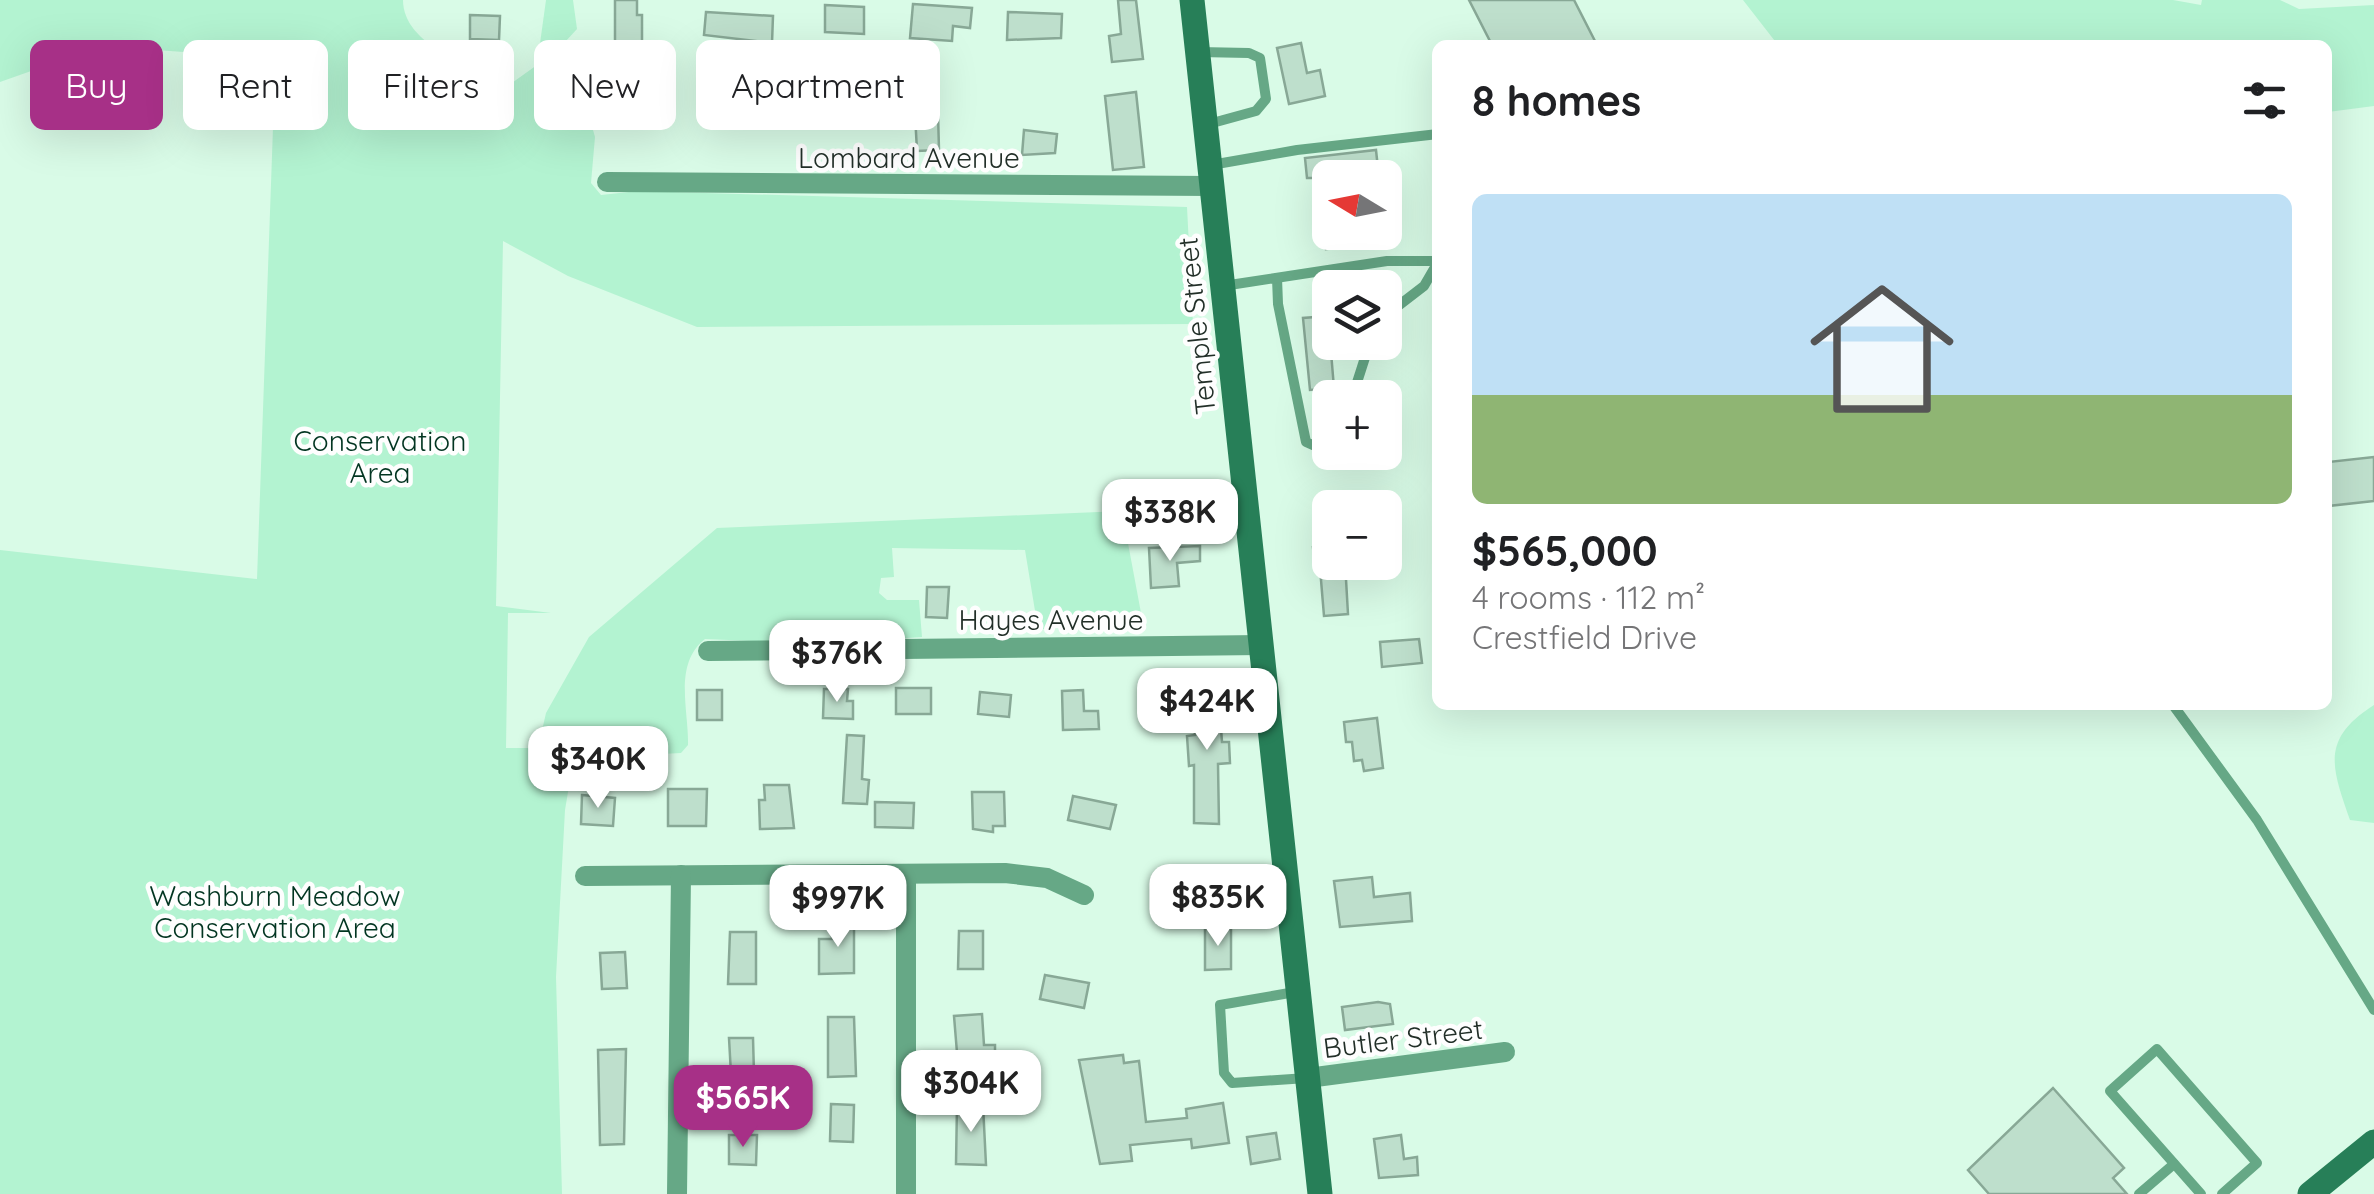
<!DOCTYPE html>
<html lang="en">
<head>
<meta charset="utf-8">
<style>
	:root { --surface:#fff; --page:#f2f2f2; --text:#202124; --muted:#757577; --line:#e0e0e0; --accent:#a73087 }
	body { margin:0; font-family:Quicksand,sans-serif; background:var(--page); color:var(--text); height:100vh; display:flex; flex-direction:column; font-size:38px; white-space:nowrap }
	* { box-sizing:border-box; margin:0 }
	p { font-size:32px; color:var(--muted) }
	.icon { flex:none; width:55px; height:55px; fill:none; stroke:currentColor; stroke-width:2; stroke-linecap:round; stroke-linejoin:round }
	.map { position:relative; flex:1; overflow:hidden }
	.side { position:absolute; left:1432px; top:40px; width:900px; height:670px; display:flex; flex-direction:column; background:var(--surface); border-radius:15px; box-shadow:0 10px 40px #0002 }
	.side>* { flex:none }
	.banner { position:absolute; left:30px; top:40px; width:950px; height:90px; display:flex; gap:20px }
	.needle { width:65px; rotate:280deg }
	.fabs { position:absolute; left:1312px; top:160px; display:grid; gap:20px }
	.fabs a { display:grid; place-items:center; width:90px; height:90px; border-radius:15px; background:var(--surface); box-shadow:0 10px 40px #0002; font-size:50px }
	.price { position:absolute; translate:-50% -85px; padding:0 22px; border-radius:20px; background:#fff; color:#222; font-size:32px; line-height:65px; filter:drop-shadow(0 2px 5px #0008) }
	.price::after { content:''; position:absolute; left:50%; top:60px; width:30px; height:22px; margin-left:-15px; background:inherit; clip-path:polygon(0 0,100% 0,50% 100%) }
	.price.selected { background:var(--accent); color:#fff }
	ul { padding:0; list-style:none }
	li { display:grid; align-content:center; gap:20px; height:530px; padding:0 40px }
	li+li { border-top:2px solid var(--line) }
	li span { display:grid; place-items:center; height:310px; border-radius:15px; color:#555 }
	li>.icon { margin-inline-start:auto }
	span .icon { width:180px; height:180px; fill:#fffc; stroke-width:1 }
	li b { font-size:42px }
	h2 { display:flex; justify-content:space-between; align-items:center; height:120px; padding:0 40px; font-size:42px }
	.pill { padding:0 35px; border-radius:15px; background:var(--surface); box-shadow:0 10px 40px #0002; font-size:35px; line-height:90px }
	.pill.selected { background:var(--accent); color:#fff }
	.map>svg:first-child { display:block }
	.green { fill:#b3f3d1 }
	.building { fill:#bedfcc; stroke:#88a896; stroke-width:2.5 }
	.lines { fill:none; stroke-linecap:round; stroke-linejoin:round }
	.lane { stroke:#66a886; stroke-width:10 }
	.street { stroke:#66a886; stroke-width:20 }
	.secondary { stroke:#277f58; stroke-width:25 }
	.labels { text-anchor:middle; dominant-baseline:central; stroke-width:9; stroke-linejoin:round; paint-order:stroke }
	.street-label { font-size:28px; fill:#222f28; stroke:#fefefe }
	.park-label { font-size:28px; fill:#023521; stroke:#fefefe }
</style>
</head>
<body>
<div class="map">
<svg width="2374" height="1194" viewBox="0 0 2374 1194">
	<rect width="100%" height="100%" fill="#d9fbe7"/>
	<!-- green -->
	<g class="green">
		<path d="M 0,0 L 403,0 C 403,46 474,67 509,85 L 537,65 L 546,0 L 573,0 L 577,29 L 565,42 L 556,44 L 552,70 L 587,109 L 595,137 L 591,183 L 601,195 L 638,191 L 1187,207 L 1193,324 L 697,327 L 568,276 L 503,241 L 496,606 L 551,613 L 508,613 L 506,748 L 538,748 L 546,713 L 589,637 L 717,528 L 1122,511 L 1144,629 L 1038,629 L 1025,550 L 892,548 L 894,577 L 881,578 L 879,593 L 887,600 L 919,600 L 922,637 L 821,644 L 705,639 C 673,664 689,711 688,745 L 681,753 L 586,758 L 572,768 L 565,810 L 556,977 L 562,1194 L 0,1194 L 0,550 L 257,579 L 275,71 L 197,53 L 102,46 L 0,82 Z"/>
		<path d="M 1743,0 L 2173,0 L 2201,5 L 2202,0 L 2280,0 L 2299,9 L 2374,5 L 2374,106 L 2328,112 L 2328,45 L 1778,45 Z"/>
		<path d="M 2374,705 L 2374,823 L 2350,820 C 2331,766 2321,739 2374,705 Z"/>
	</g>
	<!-- building -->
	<g class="building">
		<path d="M 615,0 L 637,0 L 637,15 L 642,15 L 642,43 L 615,43 Z"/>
		<path d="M 1118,0 L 1136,0 L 1143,59 L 1112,62 L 1109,36 L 1121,34 Z"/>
		<path d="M 1469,0 L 1574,0 L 1597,45 L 1492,45 Z"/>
		<path d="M 913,4 L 972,8 L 970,28 L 953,26 L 952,41 L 910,38 Z"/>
		<path d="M 825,5 L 864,7 L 864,34 L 825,32 Z"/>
		<path d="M 706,12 L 773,16 L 772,43 L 704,35 Z"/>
		<path d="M 1008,12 L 1062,14 L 1061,38 L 1007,40 Z"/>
		<path d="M 470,15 L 500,16 L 499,40 L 470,39 Z"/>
		<path d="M 1301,43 L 1307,73 L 1320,70 L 1325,96 L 1289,104 L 1277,48 Z"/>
		<path d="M 1136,92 L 1144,167 L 1113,170 L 1105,96 Z"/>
		<path d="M 938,113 L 939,150 L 917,151 L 915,114 Z"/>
		<path d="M 1024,130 L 1057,134 L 1055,153 L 1022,155 Z"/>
		<path d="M 1376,150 L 1379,178 L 1307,178 L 1305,158 Z"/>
		<path d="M 1324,232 L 1374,232 L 1374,243 L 1326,249 Z"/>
		<path d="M 1328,316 L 1334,388 L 1310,390 L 1303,318 Z"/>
		<path d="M 2374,457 L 2374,501 L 2328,506 L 2328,462 Z"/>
		<path d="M 1330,545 L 1330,562 L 1345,562 L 1348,614 L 1324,616 L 1320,568 L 1315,569 L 1313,547 Z"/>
		<path d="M 1200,546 L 1200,561 L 1177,563 L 1179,586 L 1151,588 L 1149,548 Z"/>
		<path d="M 927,587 L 949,587 L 947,618 L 926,617 Z"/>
		<path d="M 1419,639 L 1422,663 L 1382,667 L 1380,642 Z"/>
		<path d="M 1218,686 L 1222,742 L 1229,742 L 1230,763 L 1218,764 L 1219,824 L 1194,823 L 1194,765 L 1189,766 L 1187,736 L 1195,735 L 1190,689 Z"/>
		<rect x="896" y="688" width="35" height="26"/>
		<path d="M 824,689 L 848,689 L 847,701 L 853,701 L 853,719 L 823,718 Z"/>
		<rect x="697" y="690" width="25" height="30"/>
		<path d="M 1083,690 L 1084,711 L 1098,711 L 1099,729 L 1063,730 L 1062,691 Z"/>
		<path d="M 980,692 L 1011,695 L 1009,717 L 978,714 Z"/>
		<path d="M 1377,718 L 1383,768 L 1364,771 L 1362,760 L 1354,761 L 1352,742 L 1346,742 L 1344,722 Z"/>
		<path d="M 847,735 L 864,736 L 862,779 L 869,780 L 867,804 L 843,803 Z"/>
		<path d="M 764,785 L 789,785 L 794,828 L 760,829 L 759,800 L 765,800 Z"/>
		<path d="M 668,789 L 707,789 L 706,826 L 668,826 Z"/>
		<path d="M 972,792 L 1004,792 L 1005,826 L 993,826 L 993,832 L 973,829 Z"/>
		<path d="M 582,795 L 615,798 L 613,826 L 581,824 Z"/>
		<path d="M 1073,796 L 1116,805 L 1110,829 L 1068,820 Z"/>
		<path d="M 875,802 L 914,803 L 913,828 L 875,827 Z"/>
		<path d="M 1222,869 L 1223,897 L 1198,897 L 1197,870 Z"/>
		<path d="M 1372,877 L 1374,897 L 1410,893 L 1412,921 L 1340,927 L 1334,881 Z"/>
		<path d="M 854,922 L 854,973 L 819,974 L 819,939 L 832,939 L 831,923 Z"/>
		<path d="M 1205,929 L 1231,929 L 1231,969 L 1205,970 Z"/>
		<path d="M 959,931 L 983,931 L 983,969 L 958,969 Z"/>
		<path d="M 730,932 L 756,932 L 756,984 L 728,984 Z"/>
		<path d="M 625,952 L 627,988 L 602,989 L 600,953 Z"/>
		<path d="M 1045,975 L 1089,983 L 1084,1008 L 1040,999 Z"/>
		<path d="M 1378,1002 L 1390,1004 L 1393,1024 L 1345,1030 L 1342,1007 Z"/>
		<path d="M 982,1014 L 984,1045 L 995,1045 L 995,1062 L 958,1065 L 954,1016 Z"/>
		<path d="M 828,1017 L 854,1017 L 856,1076 L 828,1077 Z"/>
		<path d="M 729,1038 L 753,1038 L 754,1074 L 731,1074 Z"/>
		<path d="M 626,1049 L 624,1144 L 600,1145 L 598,1050 Z"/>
		<path d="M 1123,1055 L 1124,1063 L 1139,1061 L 1146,1122 L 1187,1118 L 1186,1109 L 1223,1103 L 1229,1143 L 1192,1148 L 1191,1139 L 1130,1145 L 1132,1161 L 1100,1164 L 1079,1060 Z"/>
		<path d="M 2053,1088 L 2124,1168 L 2113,1178 L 2127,1194 L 1989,1194 L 1968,1170 Z"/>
		<path d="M 831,1104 L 854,1105 L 853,1142 L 830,1141 Z"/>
		<path d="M 957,1105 L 983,1105 L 986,1165 L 956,1164 Z"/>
		<path d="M 1276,1133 L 1280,1159 L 1251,1164 L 1247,1137 Z"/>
		<path d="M 729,1135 L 757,1135 L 756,1165 L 729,1164 Z"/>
		<path d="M 1401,1135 L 1404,1159 L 1417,1157 L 1418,1175 L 1379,1178 L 1374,1139 Z"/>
	</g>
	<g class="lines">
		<!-- lane -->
		<g class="lane">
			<path d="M 1199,52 L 1249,53 L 1260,58 L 1266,99 L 1256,111 L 1205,125"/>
			<path d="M 1211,165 L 1297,150 L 1438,134"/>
			<path d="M 1277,278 L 1278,304 L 1306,442 L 1326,451 L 1330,447"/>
			<path d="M 1223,286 L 1387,261 L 1438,261"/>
			<path d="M 1385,316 L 1424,286 L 1438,262"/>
			<path d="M 1352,398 L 1370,342"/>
			<path d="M 2173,705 L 2257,820 L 2374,1010"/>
			<path d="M 1295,992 L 1220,1005 L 1224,1073 L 1232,1083 L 1307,1078"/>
			<path d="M 2139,1194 L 2174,1164"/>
			<path d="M 2201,1194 L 2110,1091 L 2157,1049 L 2257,1163 L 2222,1194"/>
		</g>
		<!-- street -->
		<g class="street">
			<path d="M 607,182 L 1211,186"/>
			<path d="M 708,651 L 1261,645"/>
			<path d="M 906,874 L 906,1194"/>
			<path d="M 585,876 L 1005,873 L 1047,878 L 1084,895"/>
			<path d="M 1308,1078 L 1505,1052"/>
			<path d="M 677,1194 L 681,875"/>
		</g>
		<!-- secondary -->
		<g class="secondary">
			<path d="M 1192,0 L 1320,1194"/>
			<path d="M 2310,1194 L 2374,1142"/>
		</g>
	</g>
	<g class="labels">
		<!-- street labels -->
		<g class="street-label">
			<text x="909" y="157">Lombard Avenue</text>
			<text transform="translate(1196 326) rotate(-96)">Temple Street</text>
			<text x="1051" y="619">Hayes Avenue</text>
			<text transform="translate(1403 1038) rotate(-7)">Butler Street</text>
		</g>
		<!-- park labels -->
		<g class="park-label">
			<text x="380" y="440">Conservation<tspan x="380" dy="32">Area</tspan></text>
			<text x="275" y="895">Washburn Meadow<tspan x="275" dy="32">Conservation Area</tspan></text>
		</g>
	</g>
</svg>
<div class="fabs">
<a><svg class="needle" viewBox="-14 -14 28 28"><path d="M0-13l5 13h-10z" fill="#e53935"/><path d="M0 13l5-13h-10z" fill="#757577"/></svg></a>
<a><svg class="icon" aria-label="layers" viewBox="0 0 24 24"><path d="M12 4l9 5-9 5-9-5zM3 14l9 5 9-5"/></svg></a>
<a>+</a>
<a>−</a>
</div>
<b class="price" style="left:1170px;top:564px">$338K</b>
<b class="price" style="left:837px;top:705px">$376K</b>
<b class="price" style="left:1207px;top:753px">$424K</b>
<b class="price" style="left:598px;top:811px">$340K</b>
<b class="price" style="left:1218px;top:949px">$835K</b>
<b class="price" style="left:838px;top:950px">$997K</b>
<b class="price" style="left:971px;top:1135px">$304K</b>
<b class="price selected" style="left:743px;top:1150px">$565K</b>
<div class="banner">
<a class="pill selected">Buy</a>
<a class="pill">Rent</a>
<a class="pill">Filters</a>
<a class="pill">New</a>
<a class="pill">Apartment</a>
</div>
<section class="side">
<h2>8 homes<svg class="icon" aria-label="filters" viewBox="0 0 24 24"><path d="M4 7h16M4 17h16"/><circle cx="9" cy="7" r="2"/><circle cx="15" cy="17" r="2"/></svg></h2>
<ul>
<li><span style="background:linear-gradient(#bfe0f5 65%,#8fb573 0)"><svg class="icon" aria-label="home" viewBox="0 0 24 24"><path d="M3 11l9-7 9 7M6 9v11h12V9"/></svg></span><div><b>$565,000</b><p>4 rooms · 112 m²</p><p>Crestfield Drive</p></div></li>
</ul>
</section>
</div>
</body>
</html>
